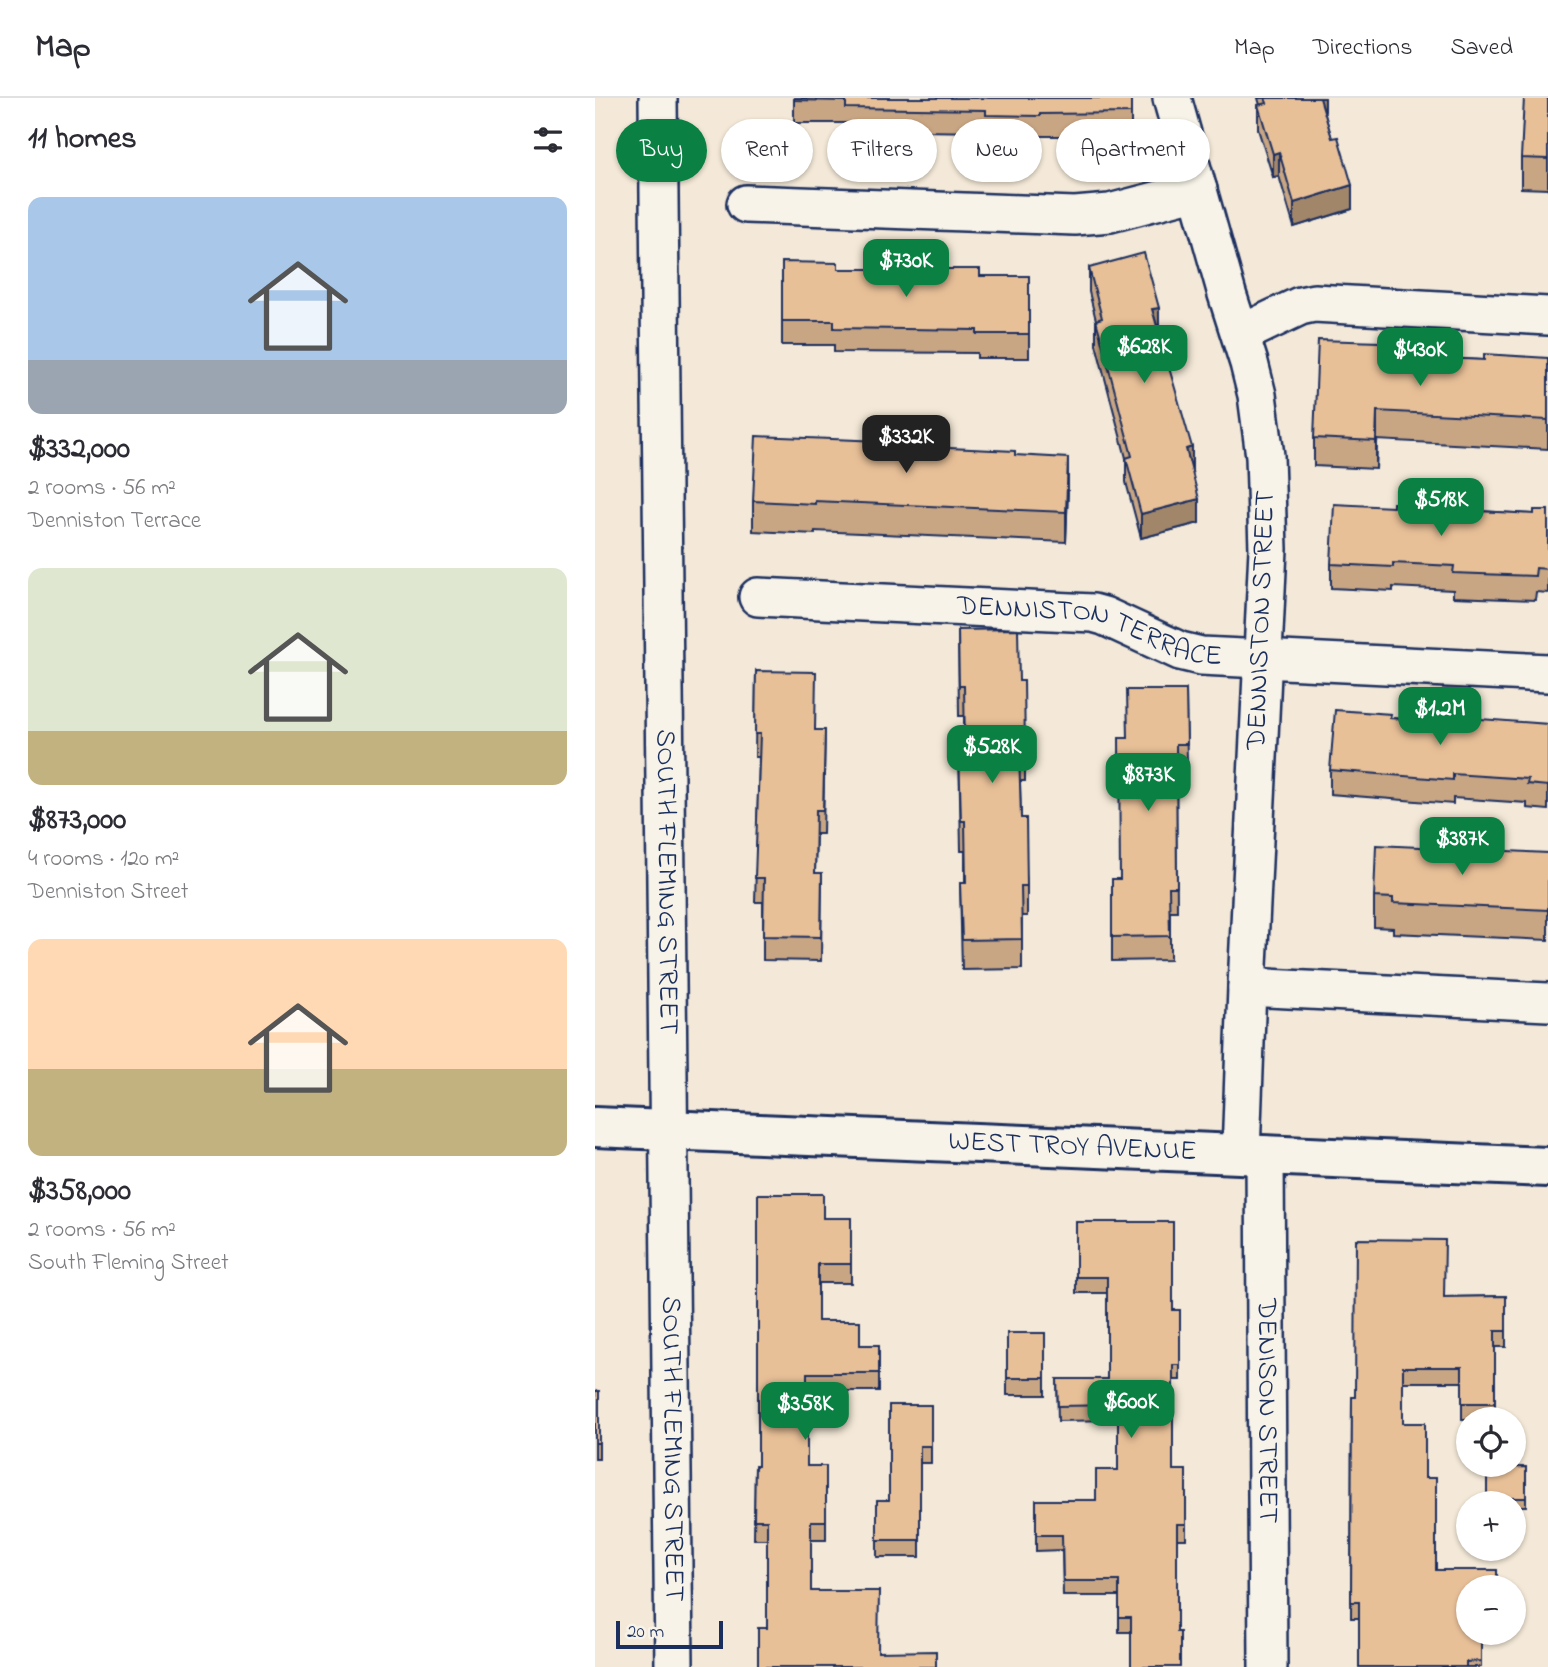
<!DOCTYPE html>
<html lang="en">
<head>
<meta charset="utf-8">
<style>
	:root { --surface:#fff; --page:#f7f7f7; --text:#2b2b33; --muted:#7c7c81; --line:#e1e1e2; --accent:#0b8043 }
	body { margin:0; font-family:"Indie Flower",sans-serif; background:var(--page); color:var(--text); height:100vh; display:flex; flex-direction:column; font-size:26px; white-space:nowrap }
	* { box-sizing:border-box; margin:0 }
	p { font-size:23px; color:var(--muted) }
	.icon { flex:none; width:38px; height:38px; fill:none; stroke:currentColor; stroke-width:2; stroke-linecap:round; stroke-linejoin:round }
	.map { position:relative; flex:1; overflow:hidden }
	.drawer { display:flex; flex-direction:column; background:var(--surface); width:595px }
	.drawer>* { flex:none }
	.top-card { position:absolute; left:21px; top:21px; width:665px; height:63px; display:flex; gap:14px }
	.buttons { position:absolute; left:861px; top:1309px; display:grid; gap:14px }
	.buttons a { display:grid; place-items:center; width:70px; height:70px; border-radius:50%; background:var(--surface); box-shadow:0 2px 5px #0004; font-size:35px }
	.scale { position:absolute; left:21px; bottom:18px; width:107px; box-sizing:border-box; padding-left:7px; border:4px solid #1b2f5e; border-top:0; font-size:19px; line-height:24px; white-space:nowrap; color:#1b2f5e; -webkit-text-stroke:5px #f7f3e8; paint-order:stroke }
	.price { position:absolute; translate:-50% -60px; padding:0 16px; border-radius:14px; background:var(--accent); color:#fff; font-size:23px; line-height:46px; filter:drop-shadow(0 2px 4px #0008) }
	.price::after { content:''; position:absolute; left:50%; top:42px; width:21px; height:16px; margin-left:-10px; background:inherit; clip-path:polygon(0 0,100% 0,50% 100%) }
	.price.on { background:#222; color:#fff }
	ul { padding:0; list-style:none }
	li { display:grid; align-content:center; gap:14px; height:371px; padding:0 28px }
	li span { display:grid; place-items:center; height:217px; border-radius:14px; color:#555 }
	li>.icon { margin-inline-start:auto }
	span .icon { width:126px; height:126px; fill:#fffc; stroke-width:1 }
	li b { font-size:30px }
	h2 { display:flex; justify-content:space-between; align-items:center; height:84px; padding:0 28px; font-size:30px }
	.tag { padding:0 24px; border-radius:32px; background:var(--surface); box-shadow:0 2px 5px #0004; font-size:24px; line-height:63px }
	.tag.on { background:var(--accent); color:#fff }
	header { display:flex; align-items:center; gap:42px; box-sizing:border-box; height:98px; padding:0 35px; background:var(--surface); border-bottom:2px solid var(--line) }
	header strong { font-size:33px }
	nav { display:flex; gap:38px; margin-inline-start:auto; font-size:24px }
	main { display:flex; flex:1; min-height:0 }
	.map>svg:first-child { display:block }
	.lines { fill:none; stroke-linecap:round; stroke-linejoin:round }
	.street-casing { stroke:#1b2f5e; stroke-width:42 }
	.secondary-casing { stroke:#1b2f5e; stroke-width:44 }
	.street { stroke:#f7f3e8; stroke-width:37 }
	.secondary { stroke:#f7f3e8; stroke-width:38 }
	.wall { fill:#c8a583; stroke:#1b2f5e; stroke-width:2 }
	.shaded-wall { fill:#a2866a; stroke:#1b2f5e; stroke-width:2 }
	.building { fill:#e8c098; stroke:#1b2f5e; stroke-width:2 }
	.labels { text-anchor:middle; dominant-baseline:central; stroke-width:6; stroke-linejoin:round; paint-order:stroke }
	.street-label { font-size:28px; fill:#1b2f5e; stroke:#f7f3e8 }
</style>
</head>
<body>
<header>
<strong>Map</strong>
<nav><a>Map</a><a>Directions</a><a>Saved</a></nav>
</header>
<main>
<section class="drawer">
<h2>11 homes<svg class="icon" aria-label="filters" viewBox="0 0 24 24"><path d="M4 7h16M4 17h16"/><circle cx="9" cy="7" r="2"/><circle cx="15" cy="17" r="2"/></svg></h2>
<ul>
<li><span style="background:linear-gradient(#a9c7e8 75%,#9aa5b1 0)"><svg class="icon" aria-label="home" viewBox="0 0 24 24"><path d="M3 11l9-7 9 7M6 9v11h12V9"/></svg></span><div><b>$332,000</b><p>2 rooms · 56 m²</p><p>Denniston Terrace</p></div></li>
<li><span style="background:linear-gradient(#dfe7d0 75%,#c2b280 0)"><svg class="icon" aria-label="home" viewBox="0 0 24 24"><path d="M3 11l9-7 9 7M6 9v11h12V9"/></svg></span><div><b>$873,000</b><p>4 rooms · 120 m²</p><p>Denniston Street</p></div></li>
<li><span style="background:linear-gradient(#ffd9b3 60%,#c2b280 0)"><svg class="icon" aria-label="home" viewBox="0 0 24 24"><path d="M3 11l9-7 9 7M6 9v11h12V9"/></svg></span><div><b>$358,000</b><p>2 rooms · 56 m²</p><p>South Fleming Street</p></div></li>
</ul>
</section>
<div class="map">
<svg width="953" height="1569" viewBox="0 0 953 1569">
	<rect width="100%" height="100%" fill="#f4e9d8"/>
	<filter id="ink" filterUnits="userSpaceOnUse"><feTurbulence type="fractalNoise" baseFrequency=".0143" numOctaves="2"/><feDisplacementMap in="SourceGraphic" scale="14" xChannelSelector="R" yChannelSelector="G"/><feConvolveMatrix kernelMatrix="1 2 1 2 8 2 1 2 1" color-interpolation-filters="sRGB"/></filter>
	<g filter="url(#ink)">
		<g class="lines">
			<!-- street casing -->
			<g class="street-casing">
				<g id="street">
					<path id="s1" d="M 63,0 L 79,1569"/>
					<path d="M 577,0 L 632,196 L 654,265 L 662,297 L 670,358 L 673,451 L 652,889 L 646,1056"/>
					<path d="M 151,106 L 480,118 L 515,115 L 603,92"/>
					<path d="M 646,236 L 705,208 L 719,205 L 953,218"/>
					<path id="s2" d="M 163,499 L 498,515 L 509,518 L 585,553 L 606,558 L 953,575"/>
					<path d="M 652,889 L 953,904"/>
					<path id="s3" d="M 670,1057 L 673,1569"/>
				</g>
			</g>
			<!-- secondary casing -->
			<g class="secondary-casing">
				<g id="secondary">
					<path id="s4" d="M 0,1029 L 953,1069"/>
				</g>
			</g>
			<!-- street -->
			<use href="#street" class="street"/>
			<!-- secondary -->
			<use href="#secondary" class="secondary"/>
		</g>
		<!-- wall -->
		<g class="wall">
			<path d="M 199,0 L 536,0 L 536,38 L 445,38 L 445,40 L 391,39 L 391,34 L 251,32 L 251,25 L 199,25 Z"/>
			<path d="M 663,0 L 730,0 L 730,13 L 729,13 L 757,111 L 699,129 L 684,78 L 678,79 L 663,31 L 663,7 L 665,7 Z"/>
			<path d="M 953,0 L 953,91 L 926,90 L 926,60 Z"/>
			<path d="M 187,164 L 243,171 L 385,178 L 434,178 L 434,260 L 382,260 L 382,255 L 239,254 L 239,247 L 187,247 Z"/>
			<path d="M 494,170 L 564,234 L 597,373 L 604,425 L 546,440 L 531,384 L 531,360 L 501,246 L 501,222 L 494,194 Z"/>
			<path d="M 785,257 L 889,262 L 953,260 L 953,351 L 782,342 L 781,371 L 719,368 L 719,340 Z"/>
			<path d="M 287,347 L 420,357 L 473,390 L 471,444 L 220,433 L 220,436 L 158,433 L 158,403 Z"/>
			<path d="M 865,412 L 939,416 L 953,412 L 953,495 L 941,494 L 940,502 L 858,499 L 858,492 L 798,489 L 798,493 L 736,490 L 736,466 Z"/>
			<path d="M 363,532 L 424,583 L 430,653 L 430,683 L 425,683 L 426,720 L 432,788 L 432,818 L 427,818 L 427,871 L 367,872 L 365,785 L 370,785 L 370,753 L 366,753 L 364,649 L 369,649 L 369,618 L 364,618 Z"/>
			<path d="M 161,573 L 220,632 L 230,632 L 228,736 L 221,736 L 220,775 L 227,775 L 226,863 L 168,862 L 168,804 L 160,804 L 164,659 L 160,659 Z"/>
			<path d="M 591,592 L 592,670 L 581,670 L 582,813 L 575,813 L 575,862 L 517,863 L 517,781 L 525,781 L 532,640 Z"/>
			<path d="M 796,620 L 858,625 L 953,626 L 953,712 L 932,710 L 932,705 L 858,700 L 858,706 L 735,696 L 735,672 Z"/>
			<path d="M 953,755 L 953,842 L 798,835 L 798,830 L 779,829 L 779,799 Z"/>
			<path d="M 228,1120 L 256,1120 L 256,1185 L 223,1185 L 223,1223 L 265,1247 L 284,1247 L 284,1293 L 212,1293 L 212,1368 L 231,1368 L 231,1442 L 216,1442 L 216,1493 L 284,1554 L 172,1530 L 172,1441 L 159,1441 L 160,1368 L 163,1368 Z"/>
			<path d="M 481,1124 L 578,1212 L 585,1212 L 585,1282 L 578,1282 L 578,1372 L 591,1372 L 591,1441 L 582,1441 L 536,1534 L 524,1534 L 524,1498 L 468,1498 L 467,1452 L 441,1453 L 441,1402 L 501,1402 L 523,1372 L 523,1322 L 463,1323 L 462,1281 L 512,1281 L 512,1195 L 481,1195 Z"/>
			<path d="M 911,1198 L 911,1249 L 900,1249 L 900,1321 L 867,1321 L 867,1284 L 808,1284 L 808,1325 L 830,1380 L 841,1472 L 873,1489 L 886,1535 L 886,1569 L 764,1569 L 764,1520 L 756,1520 L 757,1299 L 760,1299 L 849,1199 Z"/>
			<rect x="412" y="1235" width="38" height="62"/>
			<rect x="0" y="1293" width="4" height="68"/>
			<path d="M 336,1307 L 336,1365 L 325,1365 L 325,1459 L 282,1459 L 282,1402 L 294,1402 Z"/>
			<path d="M 931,1369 L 931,1408 L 919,1408 L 919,1405 L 892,1405 L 892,1370 Z"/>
		</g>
		<!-- shaded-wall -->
		<g class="shaded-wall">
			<path d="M 722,0 L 730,0 L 730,13 L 722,15 Z"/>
			<path d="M 684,54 L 684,78 L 678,79 L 678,56 Z"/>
			<path d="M 757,87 L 757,111 L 699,129 L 699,105 Z"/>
			<path d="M 564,210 L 564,234 L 557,211 Z"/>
			<path d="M 782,313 L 782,342 L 781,371 L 781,343 Z"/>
			<path d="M 597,349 L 597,373 L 591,351 Z"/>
			<path d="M 473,360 L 473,390 L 471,444 L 471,414 Z"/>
			<path d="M 604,401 L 604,425 L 546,440 L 546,416 Z"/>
		</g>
		<!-- building -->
		<g class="building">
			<path d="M 199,0 L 536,0 L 536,15 L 445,16 L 445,18 L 391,17 L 391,12 L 251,10 L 251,3 L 199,2 Z"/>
			<path d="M 670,0 L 725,0 L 737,40 L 743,39 L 757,87 L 699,105 L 684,54 L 678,56 L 663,7 L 672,5 Z"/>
			<path d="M 929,0 L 953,0 L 953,61 L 926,60 Z"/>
			<path d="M 549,155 L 564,210 L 557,211 L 597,349 L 591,351 L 604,401 L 546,416 L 531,360 L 537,358 L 501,222 L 507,220 L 494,170 Z"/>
			<path d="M 187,164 L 243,165 L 243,171 L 385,171 L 385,178 L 434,178 L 434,236 L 382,236 L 382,232 L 239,230 L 239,223 L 187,223 Z"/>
			<path d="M 723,242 L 785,244 L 785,257 L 889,262 L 889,256 L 953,260 L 953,322 L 782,313 L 781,343 L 719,340 Z"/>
			<path d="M 161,338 L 287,343 L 287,347 L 420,353 L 420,357 L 473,360 L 471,414 L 220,403 L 220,406 L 158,403 Z"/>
			<path d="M 798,405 L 865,408 L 864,412 L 939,416 L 939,412 L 953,412 L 953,471 L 941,470 L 940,478 L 858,475 L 859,468 L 798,465 L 798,469 L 736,466 L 739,406 L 798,409 Z"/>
			<path d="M 423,531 L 424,583 L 429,583 L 430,653 L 424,653 L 426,720 L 431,720 L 432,788 L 426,788 L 427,841 L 367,842 L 365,785 L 371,785 L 370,723 L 366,723 L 364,649 L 370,649 L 369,588 L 364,588 L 363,532 Z"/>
			<path d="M 161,573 L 221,574 L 220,632 L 230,632 L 228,712 L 221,712 L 220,775 L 227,775 L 226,839 L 168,838 L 169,780 L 160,780 L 165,636 L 160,636 Z"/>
			<path d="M 532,592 L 591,592 L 592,646 L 581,646 L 582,789 L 574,789 L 575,838 L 517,839 L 517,781 L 525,781 L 524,640 L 533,640 Z"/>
			<path d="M 740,612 L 796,616 L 795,620 L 858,625 L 859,619 L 953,626 L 953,688 L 932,686 L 933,681 L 858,676 L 858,682 L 735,672 Z"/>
			<path d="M 781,747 L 953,755 L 953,812 L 798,805 L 798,800 L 779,799 Z"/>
			<path d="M 163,1096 L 228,1096 L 228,1120 L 256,1120 L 256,1166 L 223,1166 L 223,1223 L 265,1223 L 265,1247 L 284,1247 L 284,1275 L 212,1275 L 212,1368 L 231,1368 L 231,1423 L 216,1423 L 216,1493 L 284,1493 L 283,1554 L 341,1553 L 341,1569 L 163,1569 L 163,1530 L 172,1530 L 172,1422 L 159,1422 L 160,1368 L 163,1368 Z"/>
			<path d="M 481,1124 L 578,1124 L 578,1212 L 585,1212 L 585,1267 L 578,1267 L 578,1372 L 591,1372 L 591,1426 L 582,1426 L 582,1534 L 585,1534 L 585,1569 L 536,1569 L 536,1519 L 524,1519 L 524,1483 L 468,1483 L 467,1437 L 441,1437 L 441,1402 L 501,1402 L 501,1372 L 523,1372 L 523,1307 L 463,1308 L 462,1281 L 512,1281 L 512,1179 L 481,1179 Z"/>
			<path d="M 761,1141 L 850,1142 L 849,1199 L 911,1198 L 911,1233 L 900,1233 L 900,1305 L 867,1305 L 867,1269 L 808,1269 L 808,1325 L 830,1325 L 830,1380 L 841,1380 L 841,1472 L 902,1472 L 902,1489 L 873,1489 L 873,1535 L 886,1535 L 886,1563 L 871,1564 L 871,1569 L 764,1569 L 764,1504 L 756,1504 L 757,1299 L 760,1299 Z"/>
			<rect x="412" y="1235" width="38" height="45"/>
			<rect x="0" y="1293" width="4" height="52"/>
			<path d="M 294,1307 L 336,1307 L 336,1348 L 325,1348 L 325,1442 L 282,1442 L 282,1402 L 294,1402 Z"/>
			<path d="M 931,1369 L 931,1400 L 892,1400 L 892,1370 Z"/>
		</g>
	</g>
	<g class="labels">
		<!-- street labels -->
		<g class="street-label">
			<text transform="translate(667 522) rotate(-88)">DENNISTON STREET</text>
			<text stroke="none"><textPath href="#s2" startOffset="336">DENNISTON TERRACE</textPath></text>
			<text stroke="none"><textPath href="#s1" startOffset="784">SOUTH FLEMING STREET</textPath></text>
			<text stroke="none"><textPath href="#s4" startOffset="478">WEST TROY AVENUE</textPath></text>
			<text stroke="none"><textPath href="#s3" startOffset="256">DENISON STREET</textPath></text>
			<text stroke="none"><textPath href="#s1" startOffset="1351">SOUTH FLEMING STREET</textPath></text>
		</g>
	</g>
</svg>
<div class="buttons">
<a><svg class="icon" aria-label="locate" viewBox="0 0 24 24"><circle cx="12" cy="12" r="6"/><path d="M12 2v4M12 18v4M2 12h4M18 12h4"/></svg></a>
<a>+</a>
<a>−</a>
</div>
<div class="scale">20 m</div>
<b class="price" style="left:311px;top:201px">$730K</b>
<b class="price" style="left:549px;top:287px">$628K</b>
<b class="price" style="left:825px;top:290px">$430K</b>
<b class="price on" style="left:311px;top:377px">$332K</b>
<b class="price" style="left:846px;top:440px">$518K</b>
<b class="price" style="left:845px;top:649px">$1.2M</b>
<b class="price" style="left:397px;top:687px">$528K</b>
<b class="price" style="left:553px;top:715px">$873K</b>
<b class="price" style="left:867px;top:779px">$387K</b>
<b class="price" style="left:536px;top:1342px">$600K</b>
<b class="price" style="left:210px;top:1344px">$358K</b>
<div class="top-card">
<a class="tag on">Buy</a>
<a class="tag">Rent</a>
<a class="tag">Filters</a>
<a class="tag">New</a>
<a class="tag">Apartment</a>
</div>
</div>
</main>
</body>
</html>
